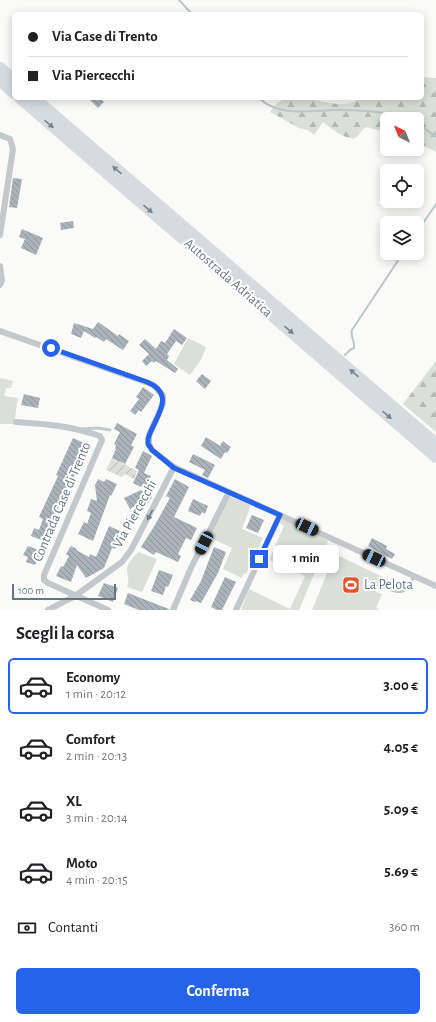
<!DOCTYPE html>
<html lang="it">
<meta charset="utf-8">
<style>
:root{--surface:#fff;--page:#f6f6f6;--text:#202124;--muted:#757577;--line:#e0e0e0;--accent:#2563eb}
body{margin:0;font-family:"Alegreya Sans",sans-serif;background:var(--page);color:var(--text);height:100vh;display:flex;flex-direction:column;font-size:15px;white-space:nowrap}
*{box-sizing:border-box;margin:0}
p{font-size:13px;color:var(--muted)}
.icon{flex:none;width:22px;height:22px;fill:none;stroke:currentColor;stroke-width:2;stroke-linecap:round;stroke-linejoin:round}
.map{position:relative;height:610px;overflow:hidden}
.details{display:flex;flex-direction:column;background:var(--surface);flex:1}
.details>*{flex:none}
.top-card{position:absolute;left:12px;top:12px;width:412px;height:88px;border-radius:6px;box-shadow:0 2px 10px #0003;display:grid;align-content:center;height:88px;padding:0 16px;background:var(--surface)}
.needle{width:26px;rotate:317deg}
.fabs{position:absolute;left:380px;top:112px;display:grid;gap:8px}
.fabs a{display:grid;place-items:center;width:44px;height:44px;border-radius:6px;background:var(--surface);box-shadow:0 2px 10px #0003;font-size:20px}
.scale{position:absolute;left:12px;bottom:10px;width:104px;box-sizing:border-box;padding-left:4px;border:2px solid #657683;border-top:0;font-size:11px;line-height:14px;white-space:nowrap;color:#657683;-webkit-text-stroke:3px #fff;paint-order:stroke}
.end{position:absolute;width:18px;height:18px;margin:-9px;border:5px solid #2563eb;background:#fff;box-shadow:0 0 0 2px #fff}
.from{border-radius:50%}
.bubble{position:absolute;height:28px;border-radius:6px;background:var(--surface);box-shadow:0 2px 10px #0003;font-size:13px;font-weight:600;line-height:28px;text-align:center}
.car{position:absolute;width:12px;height:24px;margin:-12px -6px;border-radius:5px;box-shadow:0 0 3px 1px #0007;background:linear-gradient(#222 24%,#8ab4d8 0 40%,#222 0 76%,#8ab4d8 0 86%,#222 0)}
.top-card b{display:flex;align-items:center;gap:14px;height:38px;font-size:15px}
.top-card b+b{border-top:1px solid var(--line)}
.top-card i{width:10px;height:10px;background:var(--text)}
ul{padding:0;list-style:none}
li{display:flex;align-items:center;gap:12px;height:56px;margin:0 8px 6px;padding:0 8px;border:2px solid transparent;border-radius:6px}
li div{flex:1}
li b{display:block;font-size:15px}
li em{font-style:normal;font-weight:600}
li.on{border-color:var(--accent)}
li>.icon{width:36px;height:36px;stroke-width:1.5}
h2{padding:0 16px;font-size:18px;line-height:48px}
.pay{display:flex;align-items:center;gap:10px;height:44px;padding:0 16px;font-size:15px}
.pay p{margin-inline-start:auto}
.button{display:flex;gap:8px;margin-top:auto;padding:8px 16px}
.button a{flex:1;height:46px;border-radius:6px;background:var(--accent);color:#fff;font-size:16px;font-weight:600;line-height:46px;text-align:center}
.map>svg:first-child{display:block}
.green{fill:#dadfd7}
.forest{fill:url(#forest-firs)}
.garden{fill:url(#garden-furrows)}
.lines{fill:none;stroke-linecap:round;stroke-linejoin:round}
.stream{stroke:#bbc7cb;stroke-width:2}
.building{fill:url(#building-back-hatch)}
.service{stroke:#c3c8cc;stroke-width:3}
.minor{stroke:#c3c8cc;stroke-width:6}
.motorway{stroke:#d6dbdf;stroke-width:12}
.oneway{fill:#768591}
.oneway2{fill:#6a7a87}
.route{stroke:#2563eb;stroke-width:5}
.labels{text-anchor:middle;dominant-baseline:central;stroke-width:4;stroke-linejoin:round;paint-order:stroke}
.street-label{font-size:14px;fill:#657683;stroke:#fff}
.poi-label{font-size:14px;fill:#657683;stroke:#fff;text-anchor:start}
</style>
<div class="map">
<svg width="436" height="610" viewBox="0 0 436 610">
<defs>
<pattern id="forest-firs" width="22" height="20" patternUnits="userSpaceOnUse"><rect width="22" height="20" fill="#dadfd7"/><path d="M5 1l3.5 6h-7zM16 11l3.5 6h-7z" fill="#b4b9b4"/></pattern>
<pattern id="garden-furrows" width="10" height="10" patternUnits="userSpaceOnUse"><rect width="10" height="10" fill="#dadfd7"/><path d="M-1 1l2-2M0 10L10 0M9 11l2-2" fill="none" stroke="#b4b9b4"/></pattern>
<pattern id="building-back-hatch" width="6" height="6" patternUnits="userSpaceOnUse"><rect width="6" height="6" fill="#aab3b9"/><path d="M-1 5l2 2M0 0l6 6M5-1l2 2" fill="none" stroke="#8e969c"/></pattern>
</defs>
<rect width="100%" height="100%" fill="#fafaf8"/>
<g class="green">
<polygon points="188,338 206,347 202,358 190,375 174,364"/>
<polygon points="0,378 13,381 11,388 6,388 4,396 18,398 14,424 0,424"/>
<polygon points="229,496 251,505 242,529 263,538 246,574 244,573 242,578 223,569 232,548 209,537"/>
<polygon points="282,518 328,541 299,610 241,610 249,589 290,609 305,576 269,560 284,526 280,523"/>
<path d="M138,552L157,559L142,592L127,587C130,578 127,577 127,569C127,563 135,556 138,552Z"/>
<polygon points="335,554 383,577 376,592 382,594 376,608 379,610 312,610"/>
</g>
<g class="forest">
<path d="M422,77L436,78V152L417,142V119H387V133L367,127C361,129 360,136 355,138C347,141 329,127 323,122L314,135L308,130L299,128L270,112C272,109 275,105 278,103C297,86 339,116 360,98H422Z"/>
<polygon points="436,361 436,432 403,404"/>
</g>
<polygon class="garden" points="112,458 137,471 134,479 125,474 122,477 106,470"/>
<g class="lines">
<g class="stream">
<polyline points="179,0 192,14"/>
<path d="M259,98C280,118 311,110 338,110C355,110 374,111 390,114C397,115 405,115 411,119"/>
<polyline points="417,123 436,137"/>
<polyline points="417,232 436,204"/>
<path d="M350,350L354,348C355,341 350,336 352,330L403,253"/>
<polyline points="345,355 350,350"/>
</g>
</g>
<g class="building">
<polygon points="88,98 100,98 104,102 98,108"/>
<polygon points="13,178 22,179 17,208 9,207"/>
<polygon points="73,221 74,228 61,230 60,223"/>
<polygon points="22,229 43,238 36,255 21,248 25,239 19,237"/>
<polygon points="98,322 118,336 119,334 129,341 123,350 106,339 104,342 96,337 95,338 84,331 81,338 71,334 74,323 93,329"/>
<polygon points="174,329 187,338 182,345 176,341 167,354 169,356 167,360 178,369 175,373 156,361 154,363 152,361 146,366 142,361 149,354 139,345 145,339 156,349 161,341 165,343"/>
<polygon points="202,374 211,381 205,389 196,381"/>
<polygon points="143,387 154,395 141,412 139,410 135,415 130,411 139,399 136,397"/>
<polygon points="24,394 40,398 38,408 21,405"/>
<polygon points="117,423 137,434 131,445 134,447 125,464 112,458 116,449 115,449 116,445 114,444 120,432 114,429"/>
<polygon points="206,437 220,446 223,441 231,447 227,453 225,452 221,459 201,446"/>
<polygon points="73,438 89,445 59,507 44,541 31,536 34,528 39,530 43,519 39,517 58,476 56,475"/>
<polygon points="143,451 152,456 144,473 151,476 145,489 133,483 139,470 135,468"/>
<polygon points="193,454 215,465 208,478 202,475 205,470 189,462"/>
<polygon points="98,479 104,482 106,479 117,484 111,496 110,495 93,541 78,534 84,522 87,524 91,513 87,511 91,499 97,501 95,485"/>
<polygon points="175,479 189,487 174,517 197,528 191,540 186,538 178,554 181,556 178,562 156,552 154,555 141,547 155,525 170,498 166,496"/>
<polygon points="141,490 152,497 146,506 142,503 141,506 139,504 130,509 124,498"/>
<polygon points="193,499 208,506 205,514 202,512 200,516 188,511"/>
<polygon points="252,515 264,520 258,533 246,528"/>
<polygon points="109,526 120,531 116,538 119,539 115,549 112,548 104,568 86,578 77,565 71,582 56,576 61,566 63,567 69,556 66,554 71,546 77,549 76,550 89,557 90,554 96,557"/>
<polygon points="372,538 387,546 386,549 395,554 392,559 368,546"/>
<polygon points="28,546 41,551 35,565 26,562 28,557 23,555"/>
<polygon points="214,547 226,552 218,573 201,603 196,601 195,602 190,600 201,581"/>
<polygon points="159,570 173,575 168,587 166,586 163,595 151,591"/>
<polygon points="225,577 236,582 222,610 217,610 211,607"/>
<polygon points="104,583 118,588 113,602 98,596"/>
<polygon points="128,593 169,609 169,610 139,610 124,604"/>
</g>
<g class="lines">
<g class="service">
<polyline points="81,429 98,428 110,430"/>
<path d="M381,586C399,593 406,597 414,576"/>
</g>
<g class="minor">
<polyline points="0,135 10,139 13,149 0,235"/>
<polyline points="0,266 2,281 0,285"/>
<polyline points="0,331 154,385 163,396 163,404 149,435 149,444 152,450 174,467 436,586"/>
<path d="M16,422C48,424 70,426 100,436L102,440L44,575V580L48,583L108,610"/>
<polyline points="48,610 75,596 122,562 131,550 174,467"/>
<polyline points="173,610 191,568 229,492"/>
<polyline points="236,610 280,515"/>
</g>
<g class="motorway">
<polyline points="0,68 14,80"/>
<polyline points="0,80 14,93"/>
<polyline points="20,98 436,457"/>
<polyline points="34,98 436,444"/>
</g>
</g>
<defs><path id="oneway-solid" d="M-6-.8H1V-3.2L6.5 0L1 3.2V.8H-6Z"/></defs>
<g class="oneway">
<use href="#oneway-solid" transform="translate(49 124) rotate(41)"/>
<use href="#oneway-solid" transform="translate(117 170) rotate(-139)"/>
<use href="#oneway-solid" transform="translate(148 209) rotate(41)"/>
<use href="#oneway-solid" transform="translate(289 330) rotate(41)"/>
<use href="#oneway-solid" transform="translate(354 373) rotate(-139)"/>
<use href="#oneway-solid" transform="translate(387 415) rotate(41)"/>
</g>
<use class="oneway2" href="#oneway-solid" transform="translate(150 515) rotate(117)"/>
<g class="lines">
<path class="route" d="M51,348L147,382C178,395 154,418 148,439V444L152,450L174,468L280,515L259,559"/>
</g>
<defs>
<symbol id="stadium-square" viewBox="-11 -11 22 22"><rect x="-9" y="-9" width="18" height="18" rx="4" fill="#e4572e" stroke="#fff"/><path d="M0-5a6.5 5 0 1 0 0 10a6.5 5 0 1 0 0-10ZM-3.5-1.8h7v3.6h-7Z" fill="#fff"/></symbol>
</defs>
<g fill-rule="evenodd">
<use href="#stadium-square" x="341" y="575" width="20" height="20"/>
</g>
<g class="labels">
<g class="street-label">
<text transform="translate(228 278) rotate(41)">Autostrada Adriatica</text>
<text transform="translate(62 502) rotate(-67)">Contrada Case di Trento</text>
<text transform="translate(135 514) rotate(-61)">Via Piercecchi</text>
</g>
<g class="poi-label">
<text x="364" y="585">La Pelota</text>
</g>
</g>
</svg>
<div class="fabs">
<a><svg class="needle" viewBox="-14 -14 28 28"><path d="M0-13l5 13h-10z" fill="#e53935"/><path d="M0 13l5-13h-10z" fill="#757577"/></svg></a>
<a><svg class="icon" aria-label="locate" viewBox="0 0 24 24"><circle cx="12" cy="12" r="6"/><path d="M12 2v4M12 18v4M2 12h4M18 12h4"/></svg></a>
<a><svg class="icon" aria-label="layers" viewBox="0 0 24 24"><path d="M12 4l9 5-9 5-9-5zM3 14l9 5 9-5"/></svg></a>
</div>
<div class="scale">100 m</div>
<i class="end from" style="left:51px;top:348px"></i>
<i class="end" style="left:259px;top:559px"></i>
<div class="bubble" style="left:273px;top:545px;width:66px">1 min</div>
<i class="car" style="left:307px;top:527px;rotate:115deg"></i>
<i class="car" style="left:204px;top:543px;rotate:207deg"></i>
<i class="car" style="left:374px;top:558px;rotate:295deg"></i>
<div class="top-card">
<b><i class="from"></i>Via Case di Trento</b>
<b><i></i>Via Piercecchi</b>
</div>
</div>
<section class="details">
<h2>Scegli la corsa</h2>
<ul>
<li class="on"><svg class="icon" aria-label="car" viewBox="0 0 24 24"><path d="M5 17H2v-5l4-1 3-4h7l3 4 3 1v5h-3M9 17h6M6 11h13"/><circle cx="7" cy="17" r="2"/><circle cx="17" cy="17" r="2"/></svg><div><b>Economy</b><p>1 min · 20:12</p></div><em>3.00 €</em></li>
<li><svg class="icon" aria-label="car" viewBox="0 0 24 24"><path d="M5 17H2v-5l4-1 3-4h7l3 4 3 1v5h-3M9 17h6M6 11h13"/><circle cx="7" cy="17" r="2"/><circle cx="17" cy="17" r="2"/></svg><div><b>Comfort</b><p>2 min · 20:13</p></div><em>4.05 €</em></li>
<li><svg class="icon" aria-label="car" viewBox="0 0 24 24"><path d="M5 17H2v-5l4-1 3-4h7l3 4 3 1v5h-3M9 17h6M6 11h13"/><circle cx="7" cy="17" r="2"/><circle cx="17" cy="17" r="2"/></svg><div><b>XL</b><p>3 min · 20:14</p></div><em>5.09 €</em></li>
<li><svg class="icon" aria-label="car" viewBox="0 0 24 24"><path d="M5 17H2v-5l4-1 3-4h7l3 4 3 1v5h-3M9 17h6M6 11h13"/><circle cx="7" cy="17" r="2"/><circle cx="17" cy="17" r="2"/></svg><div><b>Moto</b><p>4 min · 20:15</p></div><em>5.69 €</em></li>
</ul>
<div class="pay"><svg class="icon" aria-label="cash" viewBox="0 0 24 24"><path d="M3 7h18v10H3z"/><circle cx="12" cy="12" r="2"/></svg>Contanti<p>360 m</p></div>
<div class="button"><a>Conferma</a></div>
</section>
